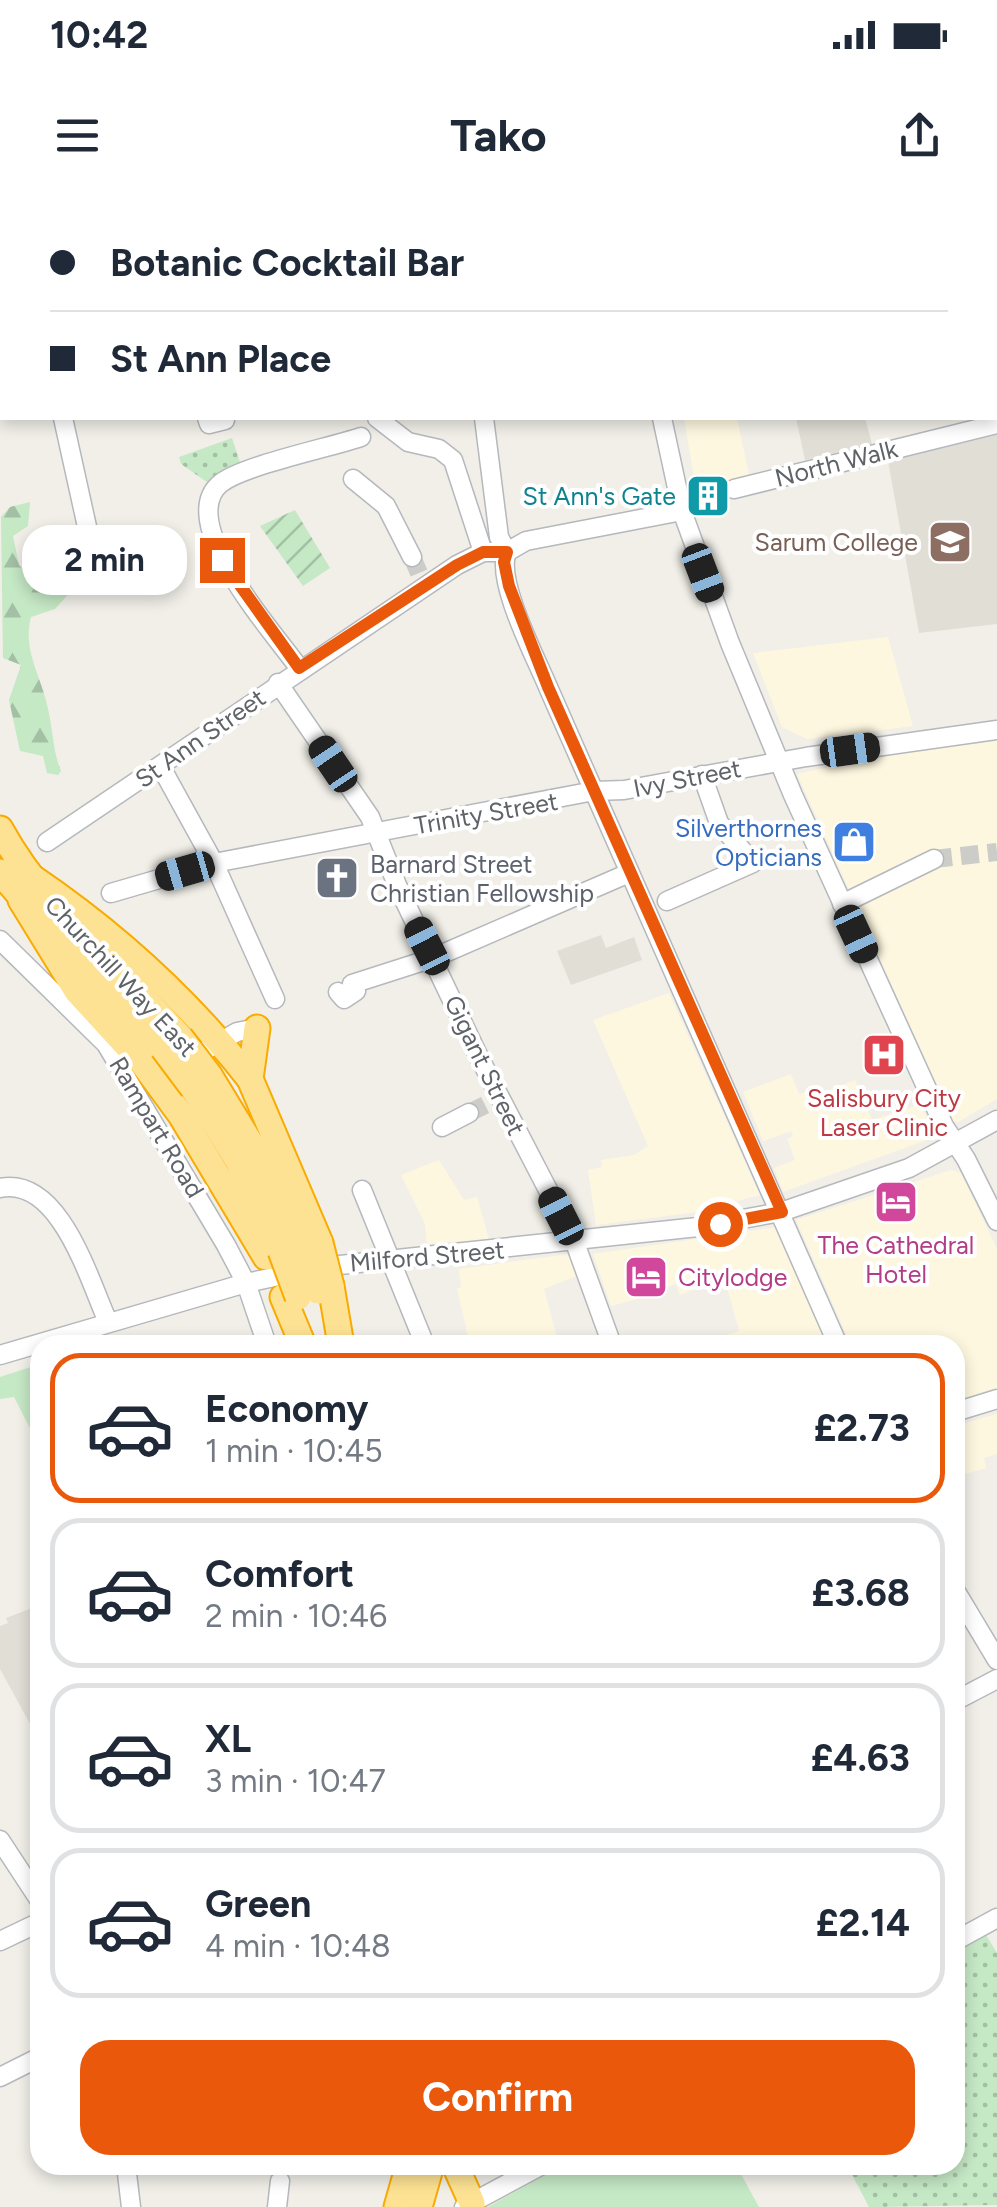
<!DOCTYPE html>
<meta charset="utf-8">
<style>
:root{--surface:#fff;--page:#f6f6f7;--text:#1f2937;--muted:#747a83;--line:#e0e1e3;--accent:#ea580c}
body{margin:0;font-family:Figtree,sans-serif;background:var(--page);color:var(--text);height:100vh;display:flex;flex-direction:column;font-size:38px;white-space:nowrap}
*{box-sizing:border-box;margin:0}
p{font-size:32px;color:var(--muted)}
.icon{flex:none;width:55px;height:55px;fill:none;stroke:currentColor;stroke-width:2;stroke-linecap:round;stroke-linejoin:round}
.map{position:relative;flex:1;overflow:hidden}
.side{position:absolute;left:30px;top:1135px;width:935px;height:840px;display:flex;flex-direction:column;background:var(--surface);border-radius:30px;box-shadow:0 5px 15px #0003}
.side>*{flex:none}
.hud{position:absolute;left:0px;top:0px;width:998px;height:220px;box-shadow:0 5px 15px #0003;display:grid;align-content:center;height:220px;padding:0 50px;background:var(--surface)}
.end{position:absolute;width:45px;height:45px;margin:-22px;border:12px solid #ea580c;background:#fff;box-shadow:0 0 0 5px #fff}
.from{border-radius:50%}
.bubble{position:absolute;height:70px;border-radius:30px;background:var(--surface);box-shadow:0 5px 15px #0003;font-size:32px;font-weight:700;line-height:70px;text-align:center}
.car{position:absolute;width:30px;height:60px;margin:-30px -15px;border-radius:12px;box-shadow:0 0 8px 2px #0007;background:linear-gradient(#222 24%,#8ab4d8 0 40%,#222 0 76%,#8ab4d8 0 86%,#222 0)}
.hud b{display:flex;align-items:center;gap:35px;height:95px;font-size:38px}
.hud b+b{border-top:2px solid var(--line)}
.hud i{width:25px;height:25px;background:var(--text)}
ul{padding:18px 0 0;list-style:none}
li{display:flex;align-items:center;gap:30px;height:150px;margin:0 20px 15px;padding:0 30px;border:5px solid var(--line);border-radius:30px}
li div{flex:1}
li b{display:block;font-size:38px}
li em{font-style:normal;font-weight:700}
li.active{border-color:var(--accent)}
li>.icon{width:90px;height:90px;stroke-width:1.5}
.primary-button{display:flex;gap:20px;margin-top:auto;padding:20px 50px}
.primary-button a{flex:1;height:115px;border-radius:30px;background:var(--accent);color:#fff;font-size:40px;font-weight:700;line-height:115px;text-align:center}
.status{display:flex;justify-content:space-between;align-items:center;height:70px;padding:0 50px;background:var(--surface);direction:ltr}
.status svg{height:28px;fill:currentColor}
header{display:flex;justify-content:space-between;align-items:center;height:130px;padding:0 50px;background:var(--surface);font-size:45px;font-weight:700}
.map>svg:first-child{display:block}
.commercial{fill:#fef7e0}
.education{fill:#e1ded6}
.grass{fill:url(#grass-dots)}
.forest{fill:url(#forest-firs)}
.park{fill:#c5e8c5}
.garden{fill:url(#garden-furrows)}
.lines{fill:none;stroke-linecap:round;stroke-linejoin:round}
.minor-tunnel{stroke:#ccccc8;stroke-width:18;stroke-dasharray:18 9;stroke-linecap:butt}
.minor-casing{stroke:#b5b8bc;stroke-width:21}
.highway-casing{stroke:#f9ab00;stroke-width:29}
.minor{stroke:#fff;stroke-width:18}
.highway{stroke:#fde293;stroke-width:25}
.highway-bridge-casing{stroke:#f9ab00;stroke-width:29;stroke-linecap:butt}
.highway-bridge{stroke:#fde293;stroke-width:25}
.route{stroke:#ea580c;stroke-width:12}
.labels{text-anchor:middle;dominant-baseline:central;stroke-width:8;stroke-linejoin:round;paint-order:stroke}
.street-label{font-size:25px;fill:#5f6368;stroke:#fff}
.culture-label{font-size:25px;fill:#0d838f;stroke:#fff;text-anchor:end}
.education-label{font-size:25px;fill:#785e54;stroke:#fff;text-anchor:end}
.shop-label{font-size:25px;fill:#366cbe;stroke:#fff;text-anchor:end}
.worship-label{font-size:25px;fill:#5b616d;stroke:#fff;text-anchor:start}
.health-label{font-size:25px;fill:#be3a42;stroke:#fff}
.hotel-label{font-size:25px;fill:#b23c85;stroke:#fff}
</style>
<div class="status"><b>10:42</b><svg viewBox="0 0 49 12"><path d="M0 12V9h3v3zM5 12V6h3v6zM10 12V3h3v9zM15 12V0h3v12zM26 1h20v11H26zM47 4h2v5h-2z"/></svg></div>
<header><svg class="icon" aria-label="menu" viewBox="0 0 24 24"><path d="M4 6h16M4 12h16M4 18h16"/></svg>Tako<svg class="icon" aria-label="share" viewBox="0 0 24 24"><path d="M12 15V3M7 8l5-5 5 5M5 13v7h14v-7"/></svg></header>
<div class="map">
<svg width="997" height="2007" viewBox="0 0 997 2007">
<defs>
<pattern id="grass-dots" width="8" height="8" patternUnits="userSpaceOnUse" patternTransform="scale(2.5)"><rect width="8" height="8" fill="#c5e8c5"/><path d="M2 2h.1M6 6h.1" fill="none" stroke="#a3c0a4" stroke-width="1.8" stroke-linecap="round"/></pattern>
<pattern id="forest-firs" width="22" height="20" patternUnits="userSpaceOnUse" patternTransform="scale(2.5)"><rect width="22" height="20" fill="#c5e8c5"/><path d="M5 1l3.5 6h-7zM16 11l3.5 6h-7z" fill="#a3c0a4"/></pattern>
<pattern id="garden-furrows" width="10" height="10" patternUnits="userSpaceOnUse" patternTransform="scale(2.5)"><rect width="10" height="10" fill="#c5e8c5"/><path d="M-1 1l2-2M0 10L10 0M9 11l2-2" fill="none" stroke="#a3c0a4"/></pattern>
</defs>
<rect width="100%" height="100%" fill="#f1efe8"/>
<g class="commercial">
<polygon points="684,218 737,218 749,275 696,290"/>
<polygon points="888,437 913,526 807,539 782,527 753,453"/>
<polygon points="997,541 997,899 958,922 953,921 797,574 887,554"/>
<polygon points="669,793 760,995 697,1012 596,1025 588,970 602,967 601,960 634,955 648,946 593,820"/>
<polygon points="791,874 799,894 819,888 822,893 855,880 872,920 921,904 935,937 783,992 774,968 795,960 787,939 793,936 791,931 763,941 743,892"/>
<polygon points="439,960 464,1000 477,997 489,1039 427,1044 425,1024 401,975"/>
<polygon points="951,970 961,973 997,1049 997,1190 955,1202 955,1145 851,1145 796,1020"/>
<polygon points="778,1027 829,1145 698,1145 739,1131 725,1080 680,1095 676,1084 667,1087 667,1091 611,1106 593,1054"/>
<polygon points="569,1054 576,1076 544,1089 559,1145 470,1145 457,1089 461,1087 459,1069"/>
<polygon points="997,1214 997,1254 984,1258 986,1268 955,1277 955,1226"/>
</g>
<g class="education">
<polygon points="796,218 865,218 872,244 805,260"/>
<polygon points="997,235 997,424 919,433 888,261"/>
<polygon points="601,735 606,748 634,737 642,760 571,785 557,751"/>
<polygon points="40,1405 40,1542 0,1469 0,1426 8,1423 6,1418"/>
</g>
<g class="grass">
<polygon points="232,238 242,268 211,285 181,264 179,257"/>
<polygon points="986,1735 997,1753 997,2005 869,2007 847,1965 955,1965 955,1752"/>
</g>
<g class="forest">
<path d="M30,302L28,326L13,336L19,365L29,374L42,370L64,375L67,361L79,350L85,376L55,409L31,417C22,451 42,477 48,509C53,530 53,552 61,571L58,575L47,573L43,556L20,551L9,500L21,465L3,458L1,317L10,307Z"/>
<polygon points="40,1164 40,1248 14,1197 0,1199 0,1177"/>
</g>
<polygon class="park" points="562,1965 736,1965 759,2007 488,2007"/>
<polygon class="garden" points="295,310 330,368 303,386 260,326"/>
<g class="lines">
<g class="minor-tunnel">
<polyline points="412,357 419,373"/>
<polyline points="934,659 997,652"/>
<polyline points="469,913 491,902"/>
</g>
<defs>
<g id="minor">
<polyline points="270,0 271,2"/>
<polyline points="456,0 456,2"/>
<polyline points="636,0 636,2"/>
<polyline points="950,0 950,2"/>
<polyline points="995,200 997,209"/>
<polyline points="63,218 97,372"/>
<polyline points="207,218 209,224 225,220"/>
<polyline points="377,218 408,242 439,249 453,260 483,352"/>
<polyline points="484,218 499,337 507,352"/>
<polyline points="662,218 682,311 730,443 793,595 944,926 966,959 997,1021"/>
<polyline points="353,279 386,306 412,357"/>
<polyline points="734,289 997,224"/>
<path d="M507,352C495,380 536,458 548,487L838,1145"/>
<path d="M299,468C275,434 173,321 221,283C245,265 328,248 361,237"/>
<polyline points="278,483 370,617 397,685 479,857 574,1040 612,1145"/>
<polyline points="161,567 214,663 275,799"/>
<polyline points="47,642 457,365 483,352 507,352 526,341 682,311"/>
<polyline points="111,693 214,663 594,591 624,590 806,557 997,530"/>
<polyline points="667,701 753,663 719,623 702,575"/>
<polyline points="842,704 934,659"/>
<polyline points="0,740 106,844 226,1045 246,1083 267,1145"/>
<polyline points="338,792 344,799 356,791 352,784 433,758 629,673"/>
<polyline points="187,861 237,832 257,828"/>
<polyline points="442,927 469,913"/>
<path d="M0,988C60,976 89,1080 108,1122"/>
<polyline points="362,990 425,1145"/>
<polyline points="0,1155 246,1083 321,1067 698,1027 781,1012 909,968 997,920"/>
<polyline points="955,1212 997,1199"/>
<polyline points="955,1390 997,1460"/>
<polyline points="955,1501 997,1479"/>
<polyline points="0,1640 40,1701"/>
<polyline points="0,1741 40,1722"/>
<polyline points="955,1741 997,1718"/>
<polyline points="0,1877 40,1857"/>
<polyline points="126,1965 131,2007"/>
<polyline points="277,2007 280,1981"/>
<polyline points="464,2007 542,1965"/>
</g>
<g id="highway">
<path d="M0,629C44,710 120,769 180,837"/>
<polyline points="0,672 65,748 163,848"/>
<path d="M30,676C113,732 188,800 250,879"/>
<polyline points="21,700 77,791 142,862 181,915 266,1057"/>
<polyline points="257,828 250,879 320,1043"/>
<polyline points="209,875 265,967 300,1044"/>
<polyline points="193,888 238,961 281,1051"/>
<polyline points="331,1086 341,1145"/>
<polyline points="283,1097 303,1145"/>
<polyline points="455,1965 472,2003"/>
<polyline points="397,2007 409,1965"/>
<polyline points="419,2007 431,1965"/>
</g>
</defs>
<use href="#minor" class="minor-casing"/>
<use href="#highway" class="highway-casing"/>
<use href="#minor" class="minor"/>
<use href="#highway" class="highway"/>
<defs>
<g id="highway-bridge">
<polyline points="180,837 209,875"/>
<polyline points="163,848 193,888"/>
<polyline points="320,1043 331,1086"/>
<polyline points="300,1044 318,1091"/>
<polyline points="281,1051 298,1097"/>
</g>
</defs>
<use href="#highway-bridge" class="highway-bridge-casing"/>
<use href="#highway-bridge" class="highway-bridge"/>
</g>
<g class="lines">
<polyline class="route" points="222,360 299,468 457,365 483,352 507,352 504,362 509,386 548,487 782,1012 720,1024"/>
</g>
<defs>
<symbol id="building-square" viewBox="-11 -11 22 22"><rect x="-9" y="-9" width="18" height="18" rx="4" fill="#0f9aa8" stroke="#fff"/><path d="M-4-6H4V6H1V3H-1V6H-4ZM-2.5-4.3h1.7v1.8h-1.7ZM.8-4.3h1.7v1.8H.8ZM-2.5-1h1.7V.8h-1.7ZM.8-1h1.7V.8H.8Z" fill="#fff"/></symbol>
<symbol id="university-square" viewBox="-11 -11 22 22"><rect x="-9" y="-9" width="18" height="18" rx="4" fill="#8d6e63" stroke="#fff"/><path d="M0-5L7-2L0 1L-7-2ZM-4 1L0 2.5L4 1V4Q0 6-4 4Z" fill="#fff"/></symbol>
<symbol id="shop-square" viewBox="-11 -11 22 22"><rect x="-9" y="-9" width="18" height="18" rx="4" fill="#3f7fe0" stroke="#fff"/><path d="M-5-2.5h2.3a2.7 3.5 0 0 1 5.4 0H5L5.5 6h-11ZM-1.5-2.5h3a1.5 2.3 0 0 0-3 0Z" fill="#fff"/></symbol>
<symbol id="church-square" viewBox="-11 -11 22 22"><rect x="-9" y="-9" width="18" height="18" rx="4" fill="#6b7280" stroke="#fff"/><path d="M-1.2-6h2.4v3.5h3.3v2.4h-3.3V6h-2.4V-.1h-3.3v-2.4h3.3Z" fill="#fff"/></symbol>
<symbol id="hospital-square" viewBox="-11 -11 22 22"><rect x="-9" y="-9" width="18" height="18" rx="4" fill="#e0444e" stroke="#fff"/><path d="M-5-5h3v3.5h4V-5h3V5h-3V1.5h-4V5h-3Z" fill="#fff"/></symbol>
<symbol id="hotel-square" viewBox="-11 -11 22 22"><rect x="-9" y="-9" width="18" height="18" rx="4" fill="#d1479c" stroke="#fff"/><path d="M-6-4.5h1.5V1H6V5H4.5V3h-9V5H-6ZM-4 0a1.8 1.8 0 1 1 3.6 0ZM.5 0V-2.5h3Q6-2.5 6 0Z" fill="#fff"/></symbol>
</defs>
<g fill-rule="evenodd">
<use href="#building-square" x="683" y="271" width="50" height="50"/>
<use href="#university-square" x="925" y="317" width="50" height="50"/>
<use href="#shop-square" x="829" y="617" width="50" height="50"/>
<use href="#church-square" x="312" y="653" width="50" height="50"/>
<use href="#hospital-square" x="859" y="830" width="50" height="50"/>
<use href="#hotel-square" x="871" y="977" width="50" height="50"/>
<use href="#hotel-square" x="621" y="1052" width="50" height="50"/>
</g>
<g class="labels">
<g class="street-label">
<text transform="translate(836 263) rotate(-14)">North Walk</text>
<text transform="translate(200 538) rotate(-35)">St Ann Street</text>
<text transform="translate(687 578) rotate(-11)">Ivy Street</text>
<text transform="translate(486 613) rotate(-10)">Trinity Street</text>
<text transform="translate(121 776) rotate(47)">Churchill Way East</text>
<text transform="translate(485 865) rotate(64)">Gigant Street</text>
<text transform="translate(157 927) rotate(59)">Rampart Road</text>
<text transform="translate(427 1056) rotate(-5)">Milford Street</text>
</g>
<g class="culture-label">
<text x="676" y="296">St Ann's Gate</text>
</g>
<g class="education-label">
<text x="918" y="342">Sarum College</text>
</g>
<g class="shop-label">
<text x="822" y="628">Silverthornes<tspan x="822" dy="29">Opticians</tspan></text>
</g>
<g class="worship-label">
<text x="370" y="664">Barnard Street<tspan x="370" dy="29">Christian Fellowship</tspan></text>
</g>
<g class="health-label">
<text x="884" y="898">Salisbury City<tspan x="884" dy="29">Laser Clinic</tspan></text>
</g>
<g class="hotel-label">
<text x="896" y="1045">The Cathedral<tspan x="896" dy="29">Hotel</tspan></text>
<text x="678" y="1077" text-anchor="start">Citylodge</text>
</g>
</g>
</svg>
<i class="end from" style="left:720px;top:1024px"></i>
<i class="end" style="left:222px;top:360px"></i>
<div class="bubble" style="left:22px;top:325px;width:165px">2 min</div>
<i class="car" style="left:703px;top:373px;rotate:159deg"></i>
<i class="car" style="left:850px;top:550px;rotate:82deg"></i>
<i class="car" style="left:333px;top:564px;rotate:326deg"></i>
<i class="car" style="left:185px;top:671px;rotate:254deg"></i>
<i class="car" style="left:856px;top:734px;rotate:155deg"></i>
<i class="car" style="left:427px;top:746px;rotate:333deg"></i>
<i class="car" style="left:561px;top:1016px;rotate:333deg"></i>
<div class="hud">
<b><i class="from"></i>Botanic Cocktail Bar</b>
<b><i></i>St Ann Place</b>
</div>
<section class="side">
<ul>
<li class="active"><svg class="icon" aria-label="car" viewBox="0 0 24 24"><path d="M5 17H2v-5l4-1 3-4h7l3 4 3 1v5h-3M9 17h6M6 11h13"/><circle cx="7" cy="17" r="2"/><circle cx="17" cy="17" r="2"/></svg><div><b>Economy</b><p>1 min · 10:45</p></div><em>£2.73</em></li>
<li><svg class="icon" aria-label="car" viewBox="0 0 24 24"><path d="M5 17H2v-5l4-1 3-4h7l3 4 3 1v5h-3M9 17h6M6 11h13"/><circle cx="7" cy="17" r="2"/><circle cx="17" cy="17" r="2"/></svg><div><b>Comfort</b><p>2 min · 10:46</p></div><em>£3.68</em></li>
<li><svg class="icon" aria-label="car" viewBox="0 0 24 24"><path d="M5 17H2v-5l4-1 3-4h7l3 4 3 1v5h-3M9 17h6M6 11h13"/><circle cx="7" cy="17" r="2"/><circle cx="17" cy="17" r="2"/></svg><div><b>XL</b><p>3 min · 10:47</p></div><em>£4.63</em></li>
<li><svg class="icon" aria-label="car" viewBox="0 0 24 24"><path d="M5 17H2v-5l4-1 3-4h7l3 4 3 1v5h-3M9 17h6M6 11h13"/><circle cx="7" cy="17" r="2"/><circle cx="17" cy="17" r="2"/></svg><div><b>Green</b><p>4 min · 10:48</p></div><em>£2.14</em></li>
</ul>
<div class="primary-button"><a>Confirm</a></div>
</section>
</div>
